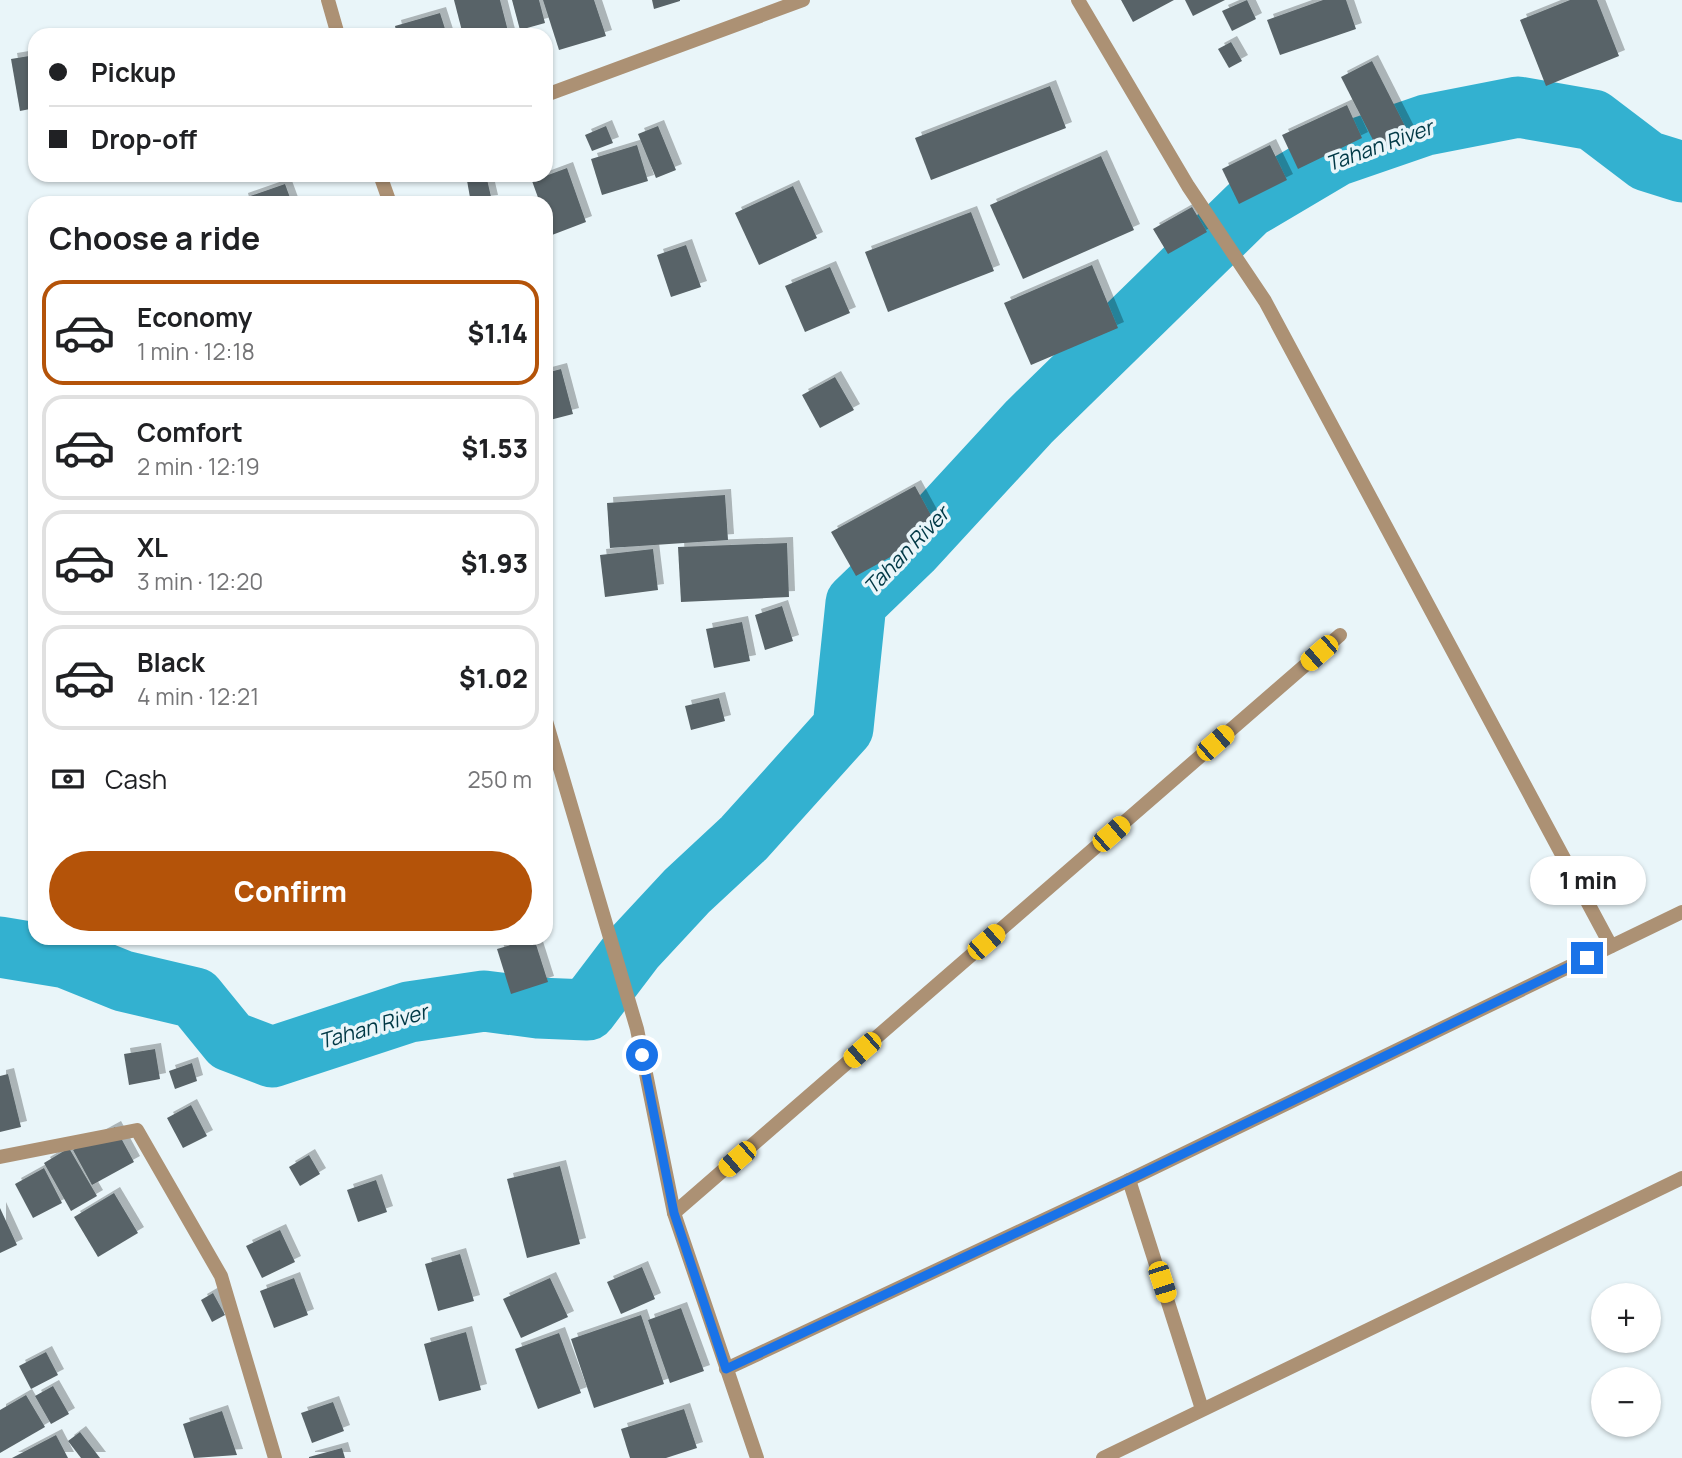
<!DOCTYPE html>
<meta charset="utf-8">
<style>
:root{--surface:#fff;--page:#f2f2f2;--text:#202124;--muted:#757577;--line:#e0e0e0;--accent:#b45309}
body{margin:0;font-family:Manrope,sans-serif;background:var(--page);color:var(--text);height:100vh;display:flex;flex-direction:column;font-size:26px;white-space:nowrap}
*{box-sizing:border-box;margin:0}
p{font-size:23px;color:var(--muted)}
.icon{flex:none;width:38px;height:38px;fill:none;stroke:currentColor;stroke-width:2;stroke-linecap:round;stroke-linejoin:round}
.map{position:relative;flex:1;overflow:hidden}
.details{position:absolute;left:28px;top:196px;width:525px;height:749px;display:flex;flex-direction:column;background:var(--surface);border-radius:21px;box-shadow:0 2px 5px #0004}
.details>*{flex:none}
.banner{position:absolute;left:28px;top:28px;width:525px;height:154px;border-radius:21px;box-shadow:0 2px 5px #0004;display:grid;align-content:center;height:154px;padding:0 21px;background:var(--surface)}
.controls{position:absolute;left:1591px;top:1283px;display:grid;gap:14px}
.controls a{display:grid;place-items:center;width:70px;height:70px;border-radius:50%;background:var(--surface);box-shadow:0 2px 5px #0004;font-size:35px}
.end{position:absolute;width:32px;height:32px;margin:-16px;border:9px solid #1a73e8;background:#fff;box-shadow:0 0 0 4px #fff}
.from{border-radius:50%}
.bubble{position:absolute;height:49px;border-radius:24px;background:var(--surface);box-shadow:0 2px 5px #0004;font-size:23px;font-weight:800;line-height:49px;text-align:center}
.car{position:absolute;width:21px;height:42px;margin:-21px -10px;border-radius:9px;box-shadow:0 0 5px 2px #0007;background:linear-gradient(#f5c518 24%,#345 0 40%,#f5c518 0 76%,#345 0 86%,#f5c518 0)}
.banner b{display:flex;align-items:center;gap:24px;height:66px;font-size:26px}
.banner b+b{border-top:2px solid var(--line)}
.banner i{width:18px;height:18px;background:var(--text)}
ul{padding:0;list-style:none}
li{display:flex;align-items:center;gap:21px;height:105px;margin:0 14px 10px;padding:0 7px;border:4px solid var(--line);border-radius:21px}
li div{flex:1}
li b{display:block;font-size:26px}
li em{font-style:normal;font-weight:800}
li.active{border-color:var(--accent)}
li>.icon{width:63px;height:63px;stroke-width:1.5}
h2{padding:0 21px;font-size:32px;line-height:84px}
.pay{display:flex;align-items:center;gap:18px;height:77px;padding:0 21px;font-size:26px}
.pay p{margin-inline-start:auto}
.cta{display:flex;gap:14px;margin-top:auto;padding:14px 21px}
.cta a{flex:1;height:80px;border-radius:42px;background:var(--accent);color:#fff;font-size:28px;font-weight:800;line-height:80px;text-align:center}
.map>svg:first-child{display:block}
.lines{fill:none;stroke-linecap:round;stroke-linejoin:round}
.river{stroke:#33b1d0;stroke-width:61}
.building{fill:#596367;filter:url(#shadow)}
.street{stroke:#ac9174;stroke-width:14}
.route{stroke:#1a73e8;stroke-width:9}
.labels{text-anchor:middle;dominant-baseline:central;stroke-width:7;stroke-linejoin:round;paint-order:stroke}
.water-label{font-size:21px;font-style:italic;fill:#003845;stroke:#e9f5f9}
</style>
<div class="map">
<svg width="1682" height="1458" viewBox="0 0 1682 1458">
<defs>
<filter id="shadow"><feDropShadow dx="6" dy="-6" stdDeviation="0" flood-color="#0004"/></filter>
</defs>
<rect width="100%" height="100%" fill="#e9f5f9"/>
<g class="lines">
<polyline class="river" points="0,947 66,958 123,981 195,998 230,1041 272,1057 409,1012 484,1001 538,1008 587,1010 634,948 687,891 744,838 843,728 856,603 912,549 1029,422 1248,208 1336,156 1426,125 1518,107 1593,120 1647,161 1682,172"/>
</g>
<g class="building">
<polygon points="454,0 500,0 509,35 463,35"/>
<polygon points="512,0 539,0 545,23 520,30"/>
<polygon points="543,0 594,0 606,36 559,50"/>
<polygon points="652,0 680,0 680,1 654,9"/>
<polygon points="1121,0 1174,0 1133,22"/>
<polygon points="1185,0 1225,0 1193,16"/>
<polygon points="1247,0 1256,19 1232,31 1222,11"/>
<polygon points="1323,0 1346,0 1356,29 1280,55 1267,20"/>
<polygon points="1570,0 1597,0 1619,56 1546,86 1520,20"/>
<polygon points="440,13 447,35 397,35 395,26"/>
<polygon points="1231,42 1242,61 1229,68 1218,49"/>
<polygon points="35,55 35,108 20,111 11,59"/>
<polygon points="1372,61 1409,134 1378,150 1341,77"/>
<polygon points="1050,86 1066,128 931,180 915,138"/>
<polygon points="1347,105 1362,138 1298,169 1282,135"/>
<polygon points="606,126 613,143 592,151 585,135"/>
<polygon points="658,126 676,170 656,178 638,134"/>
<polygon points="637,145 648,181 602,195 591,159"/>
<polygon points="1270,145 1287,180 1239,204 1222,169"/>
<polygon points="1101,156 1134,230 1023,279 990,205"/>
<polygon points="567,168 586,222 552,235 546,219 546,203 540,203 532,181"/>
<polygon points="466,175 486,175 492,201 471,203"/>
<polygon points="285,184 292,203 243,203 242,199"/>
<polygon points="793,186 817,238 759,265 735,213"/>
<polygon points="1192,207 1207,232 1168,254 1153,229"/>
<polygon points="971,212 994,271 888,312 865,252"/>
<polygon points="686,245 701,287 671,297 657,255"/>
<polygon points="1092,265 1118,328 1031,365 1004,303"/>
<polygon points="830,267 850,313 805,332 785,286"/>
<polygon points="561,369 573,414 546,421 546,373"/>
<polygon points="835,377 854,410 820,428 802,395"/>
<polygon points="915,486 939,530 856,576 831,532"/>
<polygon points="725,495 728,540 610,548 607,503"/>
<polygon points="787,543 789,597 681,602 678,547"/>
<polygon points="653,549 658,590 605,597 600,555"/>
<polygon points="782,606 793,641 765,650 755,615"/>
<polygon points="742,622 750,661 714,668 706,629"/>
<polygon points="719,698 725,721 691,730 685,706"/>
<polygon points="534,938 548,982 511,994 497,949"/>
<polygon points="155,1049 160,1079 129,1085 124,1054"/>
<polygon points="192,1063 197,1081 175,1089 169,1071"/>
<polygon points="8,1074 21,1127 0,1132 0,1076"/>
<polygon points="191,1105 207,1136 183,1148 167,1118"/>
<polygon points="115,1127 134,1162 92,1185 73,1150"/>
<polygon points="69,1148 97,1196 71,1211 44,1163"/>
<polygon points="309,1155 320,1174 300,1186 289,1167"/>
<polygon points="560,1166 580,1244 527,1258 507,1179"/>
<polygon points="44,1168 62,1203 33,1218 15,1184"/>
<polygon points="376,1180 387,1212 358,1222 347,1190"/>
<polygon points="114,1193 138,1233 98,1257 74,1217"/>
<polygon points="0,1208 17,1245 0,1253"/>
<polygon points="280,1230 295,1262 262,1278 246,1246"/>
<polygon points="460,1254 474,1301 438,1311 425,1264"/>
<polygon points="642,1267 655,1299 621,1314 607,1282"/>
<polygon points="294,1278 308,1315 274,1328 260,1291"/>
<polygon points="550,1278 568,1317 521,1338 503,1299"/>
<polygon points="213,1293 225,1315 212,1322 201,1300"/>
<polygon points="681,1308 704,1371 670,1383 648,1320"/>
<polygon points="641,1315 664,1384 594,1408 571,1339"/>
<polygon points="466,1332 481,1390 439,1401 424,1344"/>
<polygon points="559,1333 581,1393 538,1409 515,1349"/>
<polygon points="46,1352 58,1375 31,1389 19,1366"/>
<polygon points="53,1386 69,1414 51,1424 35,1396"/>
<polygon points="26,1395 45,1427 0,1453 0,1410"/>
<polygon points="333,1402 344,1431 312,1443 301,1413"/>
<polygon points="684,1409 697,1448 666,1458 630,1458 621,1429"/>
<polygon points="222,1411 237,1455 194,1458 183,1424"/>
<polygon points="80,1432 100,1458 81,1458 68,1441"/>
<polygon points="56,1435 68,1458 12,1458"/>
<polygon points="342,1448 345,1458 309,1458 309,1457"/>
</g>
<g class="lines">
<g class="street">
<polyline points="328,0 338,35"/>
<polyline points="1078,0 1188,186 1265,301 1611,946"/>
<polyline points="546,95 803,0"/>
<polyline points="380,175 390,203"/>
<polyline points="546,721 637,1029 674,1213 757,1458"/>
<polyline points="0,1157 137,1130 221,1276 275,1458"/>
<polyline points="1129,1180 1202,1409"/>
<polyline points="674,1213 1340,635"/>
<polyline points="726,1369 1129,1180 1682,912"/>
<polyline points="1103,1458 1682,1178"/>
</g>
</g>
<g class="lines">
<polyline class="route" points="642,1055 674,1213 726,1369 1129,1180 1587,958"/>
</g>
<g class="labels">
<g class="water-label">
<text transform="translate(1379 145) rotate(-20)">Tahan River</text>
<text transform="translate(906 550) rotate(-46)">Tahan River</text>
<text transform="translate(373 1026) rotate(-16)">Tahan River</text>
</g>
</g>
</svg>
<div class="controls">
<a>+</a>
<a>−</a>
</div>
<i class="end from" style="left:642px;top:1055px"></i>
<i class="end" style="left:1587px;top:958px"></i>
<div class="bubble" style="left:1530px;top:856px;width:116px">1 min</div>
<i class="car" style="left:1319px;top:653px;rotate:229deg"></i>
<i class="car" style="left:1215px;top:743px;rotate:49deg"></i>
<i class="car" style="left:1111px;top:834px;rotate:49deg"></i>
<i class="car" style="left:986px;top:942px;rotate:49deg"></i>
<i class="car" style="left:862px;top:1050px;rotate:229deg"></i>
<i class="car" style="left:737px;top:1159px;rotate:229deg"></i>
<i class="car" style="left:1162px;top:1282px;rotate:162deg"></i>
<div class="banner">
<b><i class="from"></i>Pickup</b>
<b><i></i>Drop-off</b>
</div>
<section class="details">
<h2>Choose a ride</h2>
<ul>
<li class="active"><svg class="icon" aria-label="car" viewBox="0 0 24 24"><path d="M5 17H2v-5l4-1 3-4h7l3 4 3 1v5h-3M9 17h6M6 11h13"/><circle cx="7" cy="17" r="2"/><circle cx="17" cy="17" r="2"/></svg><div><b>Economy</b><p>1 min · 12:18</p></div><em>$1.14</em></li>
<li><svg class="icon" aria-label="car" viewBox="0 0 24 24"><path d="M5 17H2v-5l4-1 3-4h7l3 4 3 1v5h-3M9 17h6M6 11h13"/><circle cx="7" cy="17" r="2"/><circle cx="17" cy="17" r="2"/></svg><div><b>Comfort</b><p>2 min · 12:19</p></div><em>$1.53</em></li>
<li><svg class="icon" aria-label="car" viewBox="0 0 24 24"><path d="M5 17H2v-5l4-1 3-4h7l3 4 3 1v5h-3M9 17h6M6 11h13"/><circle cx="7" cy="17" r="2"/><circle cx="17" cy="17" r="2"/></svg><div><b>XL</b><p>3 min · 12:20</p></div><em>$1.93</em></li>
<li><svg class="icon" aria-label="car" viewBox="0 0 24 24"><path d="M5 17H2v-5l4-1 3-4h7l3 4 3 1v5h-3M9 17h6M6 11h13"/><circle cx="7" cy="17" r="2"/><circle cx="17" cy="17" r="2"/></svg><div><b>Black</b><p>4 min · 12:21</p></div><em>$1.02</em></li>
</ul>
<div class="pay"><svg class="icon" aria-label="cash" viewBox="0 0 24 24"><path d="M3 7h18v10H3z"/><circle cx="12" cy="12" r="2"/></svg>Cash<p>250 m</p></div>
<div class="cta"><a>Confirm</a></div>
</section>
</div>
